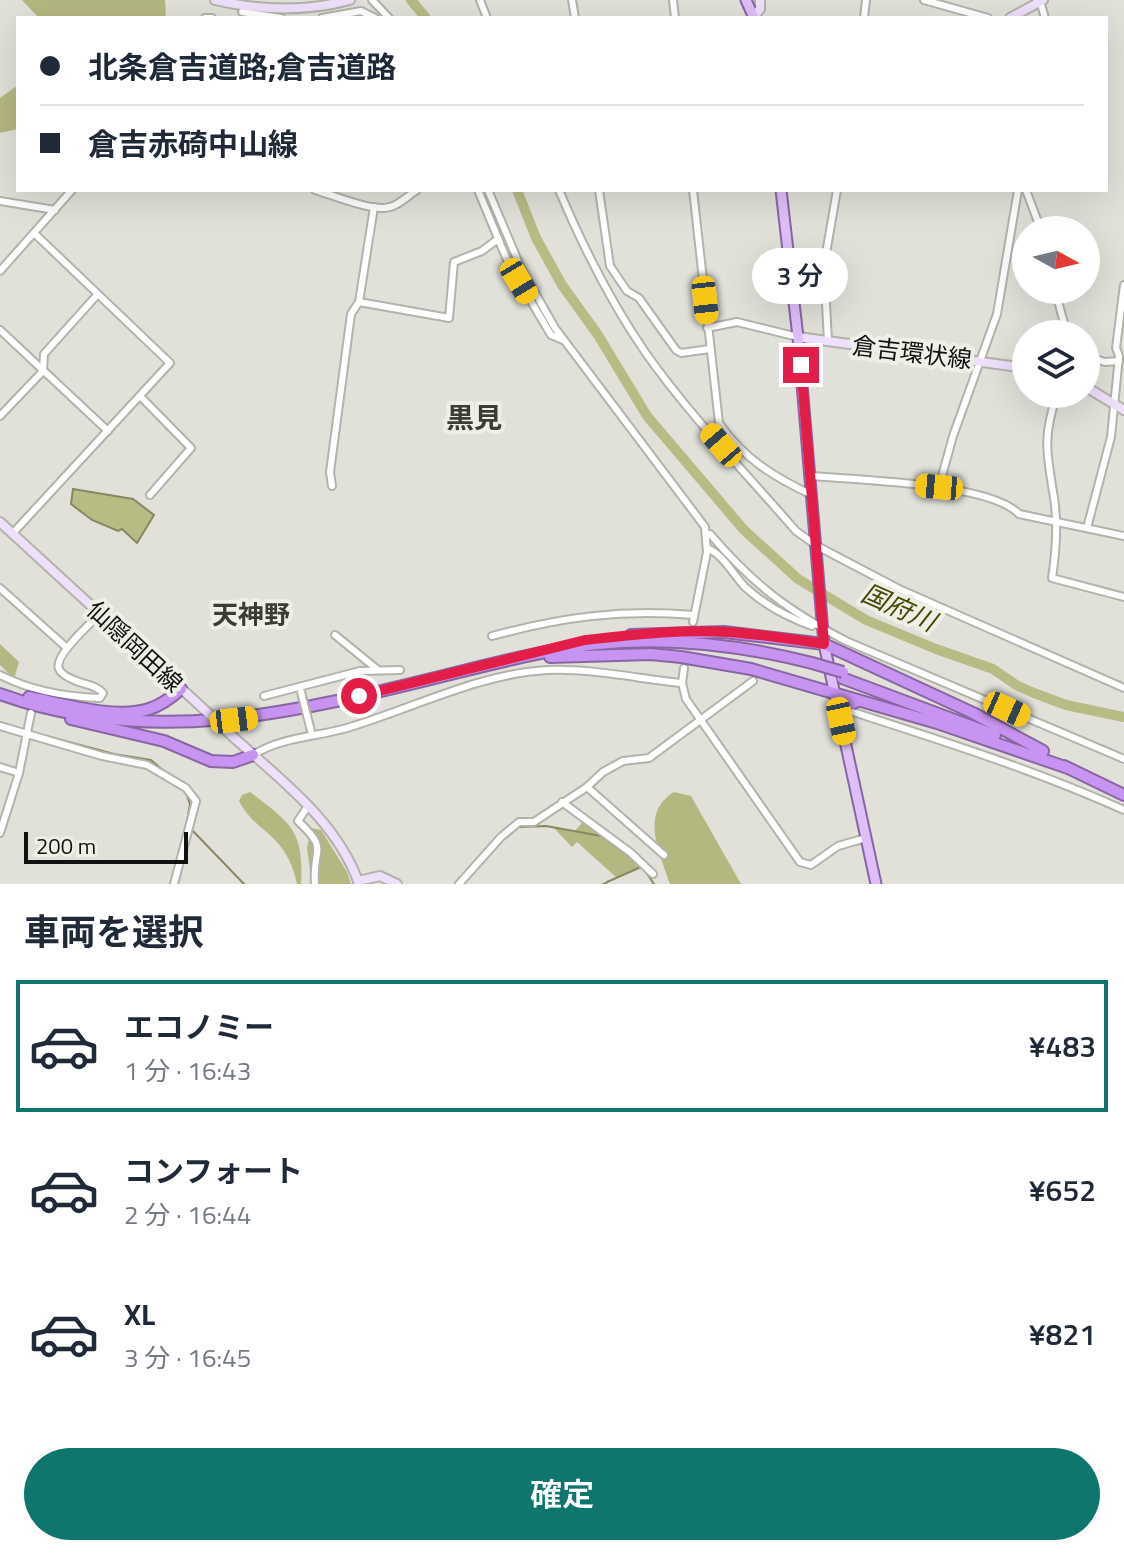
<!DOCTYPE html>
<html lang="ja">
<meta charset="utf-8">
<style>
:root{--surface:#fff;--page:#f2f2f3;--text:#1f2937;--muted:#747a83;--line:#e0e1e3;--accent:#0f766e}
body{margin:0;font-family:"Titillium Web","Noto Sans JP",sans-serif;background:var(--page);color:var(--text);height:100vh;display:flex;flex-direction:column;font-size:30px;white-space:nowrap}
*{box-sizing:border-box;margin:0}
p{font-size:26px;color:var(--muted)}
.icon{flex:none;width:44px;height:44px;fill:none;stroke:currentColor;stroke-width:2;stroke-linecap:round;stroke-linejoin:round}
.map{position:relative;height:884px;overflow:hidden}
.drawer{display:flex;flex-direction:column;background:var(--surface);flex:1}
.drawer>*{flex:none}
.banner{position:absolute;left:16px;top:16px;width:1092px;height:176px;border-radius:0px;box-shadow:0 8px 32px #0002;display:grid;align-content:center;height:176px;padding:0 24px;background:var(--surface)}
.needle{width:52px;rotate:98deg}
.controls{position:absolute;left:1012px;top:216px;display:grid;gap:16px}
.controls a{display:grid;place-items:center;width:88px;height:88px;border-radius:50%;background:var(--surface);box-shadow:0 8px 32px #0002;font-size:40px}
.scale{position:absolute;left:24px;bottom:20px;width:164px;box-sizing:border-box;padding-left:8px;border:4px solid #11110f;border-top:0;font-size:22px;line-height:28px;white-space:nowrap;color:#11110f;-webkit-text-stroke:6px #eeefe7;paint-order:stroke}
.end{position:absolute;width:36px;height:36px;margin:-18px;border:10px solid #e11d48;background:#fff;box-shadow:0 0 0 4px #fff}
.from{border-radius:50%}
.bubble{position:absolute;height:56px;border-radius:28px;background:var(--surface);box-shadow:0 8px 32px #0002;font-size:26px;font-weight:600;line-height:56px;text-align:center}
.car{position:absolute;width:24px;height:48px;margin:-24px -12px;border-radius:10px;box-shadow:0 0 6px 2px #0007;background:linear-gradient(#f5c518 24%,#345 0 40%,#f5c518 0 76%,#345 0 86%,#f5c518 0)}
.banner b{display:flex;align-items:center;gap:28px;height:76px;font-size:30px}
.banner b+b{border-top:2px solid var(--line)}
.banner i{width:20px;height:20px;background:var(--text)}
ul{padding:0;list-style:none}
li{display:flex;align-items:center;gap:24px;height:132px;margin:0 16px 12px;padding:0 8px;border:4px solid transparent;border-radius:0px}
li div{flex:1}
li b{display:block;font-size:30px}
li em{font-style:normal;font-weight:600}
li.selected{border-color:var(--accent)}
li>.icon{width:72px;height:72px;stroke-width:1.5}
h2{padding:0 24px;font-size:36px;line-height:96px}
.cta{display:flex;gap:16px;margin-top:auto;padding:16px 24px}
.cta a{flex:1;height:92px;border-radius:48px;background:var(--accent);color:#fff;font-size:32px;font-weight:600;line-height:92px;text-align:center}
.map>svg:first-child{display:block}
.forest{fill:#b5b781}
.water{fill:#b9bb85;stroke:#878862;stroke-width:2}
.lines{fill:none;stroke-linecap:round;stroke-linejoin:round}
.stream{stroke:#878862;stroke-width:2}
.river{stroke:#b9bb85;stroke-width:10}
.street-tunnel{stroke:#c2c2bc;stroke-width:6;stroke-dasharray:6 3;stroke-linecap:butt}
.street-casing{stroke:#b3b3ac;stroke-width:10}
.secondary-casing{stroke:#b3b3ac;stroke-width:12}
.primary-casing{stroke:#8866a2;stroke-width:13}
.highway-casing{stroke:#8866a2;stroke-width:14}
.street{stroke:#fff;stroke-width:6}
.secondary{stroke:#eedffb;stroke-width:8}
.primary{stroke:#debff7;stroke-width:9}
.highway{stroke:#c894f1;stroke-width:10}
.street-bridge-casing{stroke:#b3b3ac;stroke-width:10;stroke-linecap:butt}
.secondary-bridge-casing{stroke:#b3b3ac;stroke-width:12;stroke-linecap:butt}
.highway-bridge-casing{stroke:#8866a2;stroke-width:14;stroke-linecap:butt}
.street-bridge{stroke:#fff;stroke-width:6}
.secondary-bridge{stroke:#eedffb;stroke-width:8}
.highway-bridge{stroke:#c894f1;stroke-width:10}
.route{stroke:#e11d48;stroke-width:10}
.labels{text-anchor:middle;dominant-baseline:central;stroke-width:8;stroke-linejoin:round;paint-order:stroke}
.street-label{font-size:24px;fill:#11110f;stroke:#eeefe7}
.water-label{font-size:26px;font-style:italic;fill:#484804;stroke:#eeefe7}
.neighbourhood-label{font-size:26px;font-weight:bold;fill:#3c3c36;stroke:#eeefe7}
.quarter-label{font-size:28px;font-weight:bold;fill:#3c3c36;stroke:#eeefe7}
</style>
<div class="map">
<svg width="1124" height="884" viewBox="0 0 1124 884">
<rect width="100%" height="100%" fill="#e1e1da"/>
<g class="forest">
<polygon points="22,0 165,0 166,15 161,18 39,18"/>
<polygon points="18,85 18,129 0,133 0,98"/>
<polygon points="0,644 19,662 14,679 0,665"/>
<path d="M250,792C290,823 304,829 301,884H297C293,866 287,852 274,839C261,826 248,819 239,801L242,795Z"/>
<path d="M674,792L691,796L741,884H670C660,853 639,813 674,792Z"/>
<polygon points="584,821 644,866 617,878 577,842 572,847 554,828 574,832"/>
<polygon points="311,828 321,830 347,872 351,884 312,884 307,848"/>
</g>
<polygon class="water" points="73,489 133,499 154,515 137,543 122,529 118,531 92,520 71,504"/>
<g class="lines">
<g class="stream">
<polyline points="0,722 14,727"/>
<polyline points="20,729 114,754 151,760 165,772"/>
<polyline points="186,793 190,804 187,822 189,825"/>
<polyline points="192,830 244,884"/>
<polyline points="507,837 519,827 546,826 601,836 634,860"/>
<polyline points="644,869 654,884"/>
<polyline points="607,882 641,867"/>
<polyline points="603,884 606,883"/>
</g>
<g class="river">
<polyline points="411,0 426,18"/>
<polyline points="517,190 536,238 562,285 598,335 647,416 744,530 798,579 866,620 936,649 993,669 1016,685 1034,693 1066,705 1124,717"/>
</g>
<polyline class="street-tunnel" points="684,668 693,622"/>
<defs>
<g id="street">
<polyline points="372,0 389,18"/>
<polyline points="480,0 487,18"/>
<polyline points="572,0 575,18"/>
<polyline points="673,0 675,18"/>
<polyline points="924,0 988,18"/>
<polyline points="1040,1 1045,18"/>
<polyline points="242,12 281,18"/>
<polyline points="205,18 212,18"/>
<polyline points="322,18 361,11 375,18"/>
<polyline points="864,18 866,0"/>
<path d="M315,190C333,195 372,212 390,207C399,205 409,195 417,190"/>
<polyline points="478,190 500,243"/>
<polyline points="488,190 521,268 555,328 705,527 707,552 693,622"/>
<path d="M559,190C583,247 610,301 645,352C690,416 745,472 796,531L817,546L899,589L1124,688"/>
<polyline points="599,190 610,266 627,291 639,298 676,350 681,353 710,349"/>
<path d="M693,190L719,423C744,459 774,477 812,495"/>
<polyline points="1026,190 1041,230"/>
<polyline points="0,201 55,210"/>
<polyline points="0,271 72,190"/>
<polyline points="1055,290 1067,334"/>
<polyline points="359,302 449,318 454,262 482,251 498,239 509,264 551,335 563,340"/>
<polyline points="707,328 737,322 798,337"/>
<polyline points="0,330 108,431"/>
<polyline points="828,341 824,265 837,190"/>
<polyline points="1086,356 1105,362 1119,361"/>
<path d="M1057,394C1042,439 1047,453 1054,498C1058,524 1056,552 1052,578L1124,597"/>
<polyline points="141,397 191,448 150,495"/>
<polyline points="0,416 43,371 44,354 97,295"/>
<path d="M811,476C856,480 990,483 1019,514L1124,536"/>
<polyline points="332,486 330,472 351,314 359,302 374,207"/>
<polyline points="939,487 953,436 997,314 1018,190"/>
<polyline points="1087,528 1111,437 1119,356 1116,348 1124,285"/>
<polyline points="13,533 170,363 34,233"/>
<path d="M706,534H710C754,585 787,610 846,641L1124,759"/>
<path d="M707,548C724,555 733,575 746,588C764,604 789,618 812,626"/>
<polyline points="0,588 67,648"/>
<polyline points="335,635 378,670"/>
<path d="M492,636C562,617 621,609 694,615"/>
<polyline points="684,668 682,683 686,699 800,862 811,865 838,846 866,838"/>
<path d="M0,675C31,691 66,697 100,698L103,693C95,684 84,685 74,680C69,678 61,674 59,669C53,656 91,623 101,613"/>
<polyline points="264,696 360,671 400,670"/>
<path d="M850,711C943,741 1035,770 1124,810"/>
<polyline points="0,726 102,756 147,765 186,788 196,801 174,884"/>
<path d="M253,755C281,737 316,737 347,728C411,709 481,673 548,670C589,668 640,679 682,683"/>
<polyline points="0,767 19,773"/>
<polyline points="587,787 664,855"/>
<polyline points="562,802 631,853 653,874"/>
<path d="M308,806L298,821C330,851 312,847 315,884"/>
<polyline points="0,833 19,773 31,713"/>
<polyline points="459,884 501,837 519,822 534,822 587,787 603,772 623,761 649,758 753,681"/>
</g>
<g id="secondary">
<path d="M215,0C261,11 305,12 350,0"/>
<polyline points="754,17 760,9 760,0"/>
<polyline points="1010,18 1043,0"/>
<polyline points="798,337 1026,368"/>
<polyline points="1086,387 1124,410"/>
<polyline points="0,522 209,714"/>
<path d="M230,734C278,778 337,820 359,884"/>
<polyline points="358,881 380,876 397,884"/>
</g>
<g id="primary">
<polyline points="746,0 754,18"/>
<polyline points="781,190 798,337 824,644 876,884"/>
</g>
<g id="highway">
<polyline points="631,635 724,632 824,644 973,713 1043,751"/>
<polyline points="550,657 651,654 681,657 751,669 937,723 1068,768"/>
<polyline points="842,678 995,735"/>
<path d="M0,694C152,749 297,712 447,675C496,663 545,650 596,644C669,636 741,645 812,663"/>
<path d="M29,697C63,704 116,720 149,709C162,705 171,698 181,689"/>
<polyline points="71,719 164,741 211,761 233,762 253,755"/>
<polyline points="841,721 843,708 858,701"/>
<polyline points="1064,766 1124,795"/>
</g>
</defs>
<use href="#street" class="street-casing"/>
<use href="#secondary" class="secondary-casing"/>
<use href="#primary" class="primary-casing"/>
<use href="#highway" class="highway-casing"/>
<use href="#street" class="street"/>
<use href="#secondary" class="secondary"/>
<use href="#primary" class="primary"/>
<use href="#highway" class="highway"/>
<defs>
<polyline id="street-bridge" points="301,692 311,731"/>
<polyline id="secondary-bridge" points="209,714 230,734"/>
<polyline id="highway-bridge" points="812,663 843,672"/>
</defs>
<use href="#street-bridge" class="street-bridge-casing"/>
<use href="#secondary-bridge" class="secondary-bridge-casing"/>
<use href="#highway-bridge" class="highway-bridge-casing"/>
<use href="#street-bridge" class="street-bridge"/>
<use href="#secondary-bridge" class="secondary-bridge"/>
<use href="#highway-bridge" class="highway-bridge"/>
</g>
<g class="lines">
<path class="route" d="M359,696L585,640C632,635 680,629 727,632C759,634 792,639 824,644L801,365"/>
</g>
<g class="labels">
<g class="street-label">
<text transform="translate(912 352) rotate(7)">倉吉環状線</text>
<text transform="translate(135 646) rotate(43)">仙隠岡田線</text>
</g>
<g class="water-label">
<text transform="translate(899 607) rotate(24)">国府川</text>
</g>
<g class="neighbourhood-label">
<text x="251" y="614">天神野</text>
</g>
<g class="quarter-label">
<text x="474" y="417">黒見</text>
</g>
</g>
</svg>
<div class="controls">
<a><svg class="needle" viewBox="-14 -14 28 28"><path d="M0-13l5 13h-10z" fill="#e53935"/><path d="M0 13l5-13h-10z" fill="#747a83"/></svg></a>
<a><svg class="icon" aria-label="layers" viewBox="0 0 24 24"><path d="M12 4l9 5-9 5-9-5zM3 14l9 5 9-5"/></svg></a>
</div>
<div class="scale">200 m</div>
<i class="end from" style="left:359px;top:696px"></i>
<i class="end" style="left:801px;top:365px"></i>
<div class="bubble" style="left:752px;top:248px;width:96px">3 分</div>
<i class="car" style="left:519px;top:281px;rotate:149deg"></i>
<i class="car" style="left:705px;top:300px;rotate:174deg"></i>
<i class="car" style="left:721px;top:445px;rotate:319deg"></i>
<i class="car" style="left:939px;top:487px;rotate:275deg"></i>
<i class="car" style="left:1007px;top:709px;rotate:114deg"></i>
<i class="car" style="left:234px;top:720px;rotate:83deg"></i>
<i class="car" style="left:841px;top:721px;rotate:168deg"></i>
<div class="banner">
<b><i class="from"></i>北条倉吉道路;倉吉道路</b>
<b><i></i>倉吉赤碕中山線</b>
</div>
</div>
<section class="drawer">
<h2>車両を選択</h2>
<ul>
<li class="selected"><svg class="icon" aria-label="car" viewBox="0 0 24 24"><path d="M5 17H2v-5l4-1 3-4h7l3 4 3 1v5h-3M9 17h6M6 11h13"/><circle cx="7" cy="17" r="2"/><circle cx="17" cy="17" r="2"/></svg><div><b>エコノミー</b><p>1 分 · 16:43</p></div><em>¥483</em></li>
<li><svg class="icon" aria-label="car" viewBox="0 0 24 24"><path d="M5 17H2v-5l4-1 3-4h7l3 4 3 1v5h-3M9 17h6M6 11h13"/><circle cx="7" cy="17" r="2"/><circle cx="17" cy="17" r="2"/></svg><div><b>コンフォート</b><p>2 分 · 16:44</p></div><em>¥652</em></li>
<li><svg class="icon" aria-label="car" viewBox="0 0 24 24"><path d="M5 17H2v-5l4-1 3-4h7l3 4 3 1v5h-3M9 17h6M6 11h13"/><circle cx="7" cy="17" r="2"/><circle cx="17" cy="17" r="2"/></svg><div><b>XL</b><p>3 分 · 16:45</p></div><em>¥821</em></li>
</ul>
<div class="cta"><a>確定</a></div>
</section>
